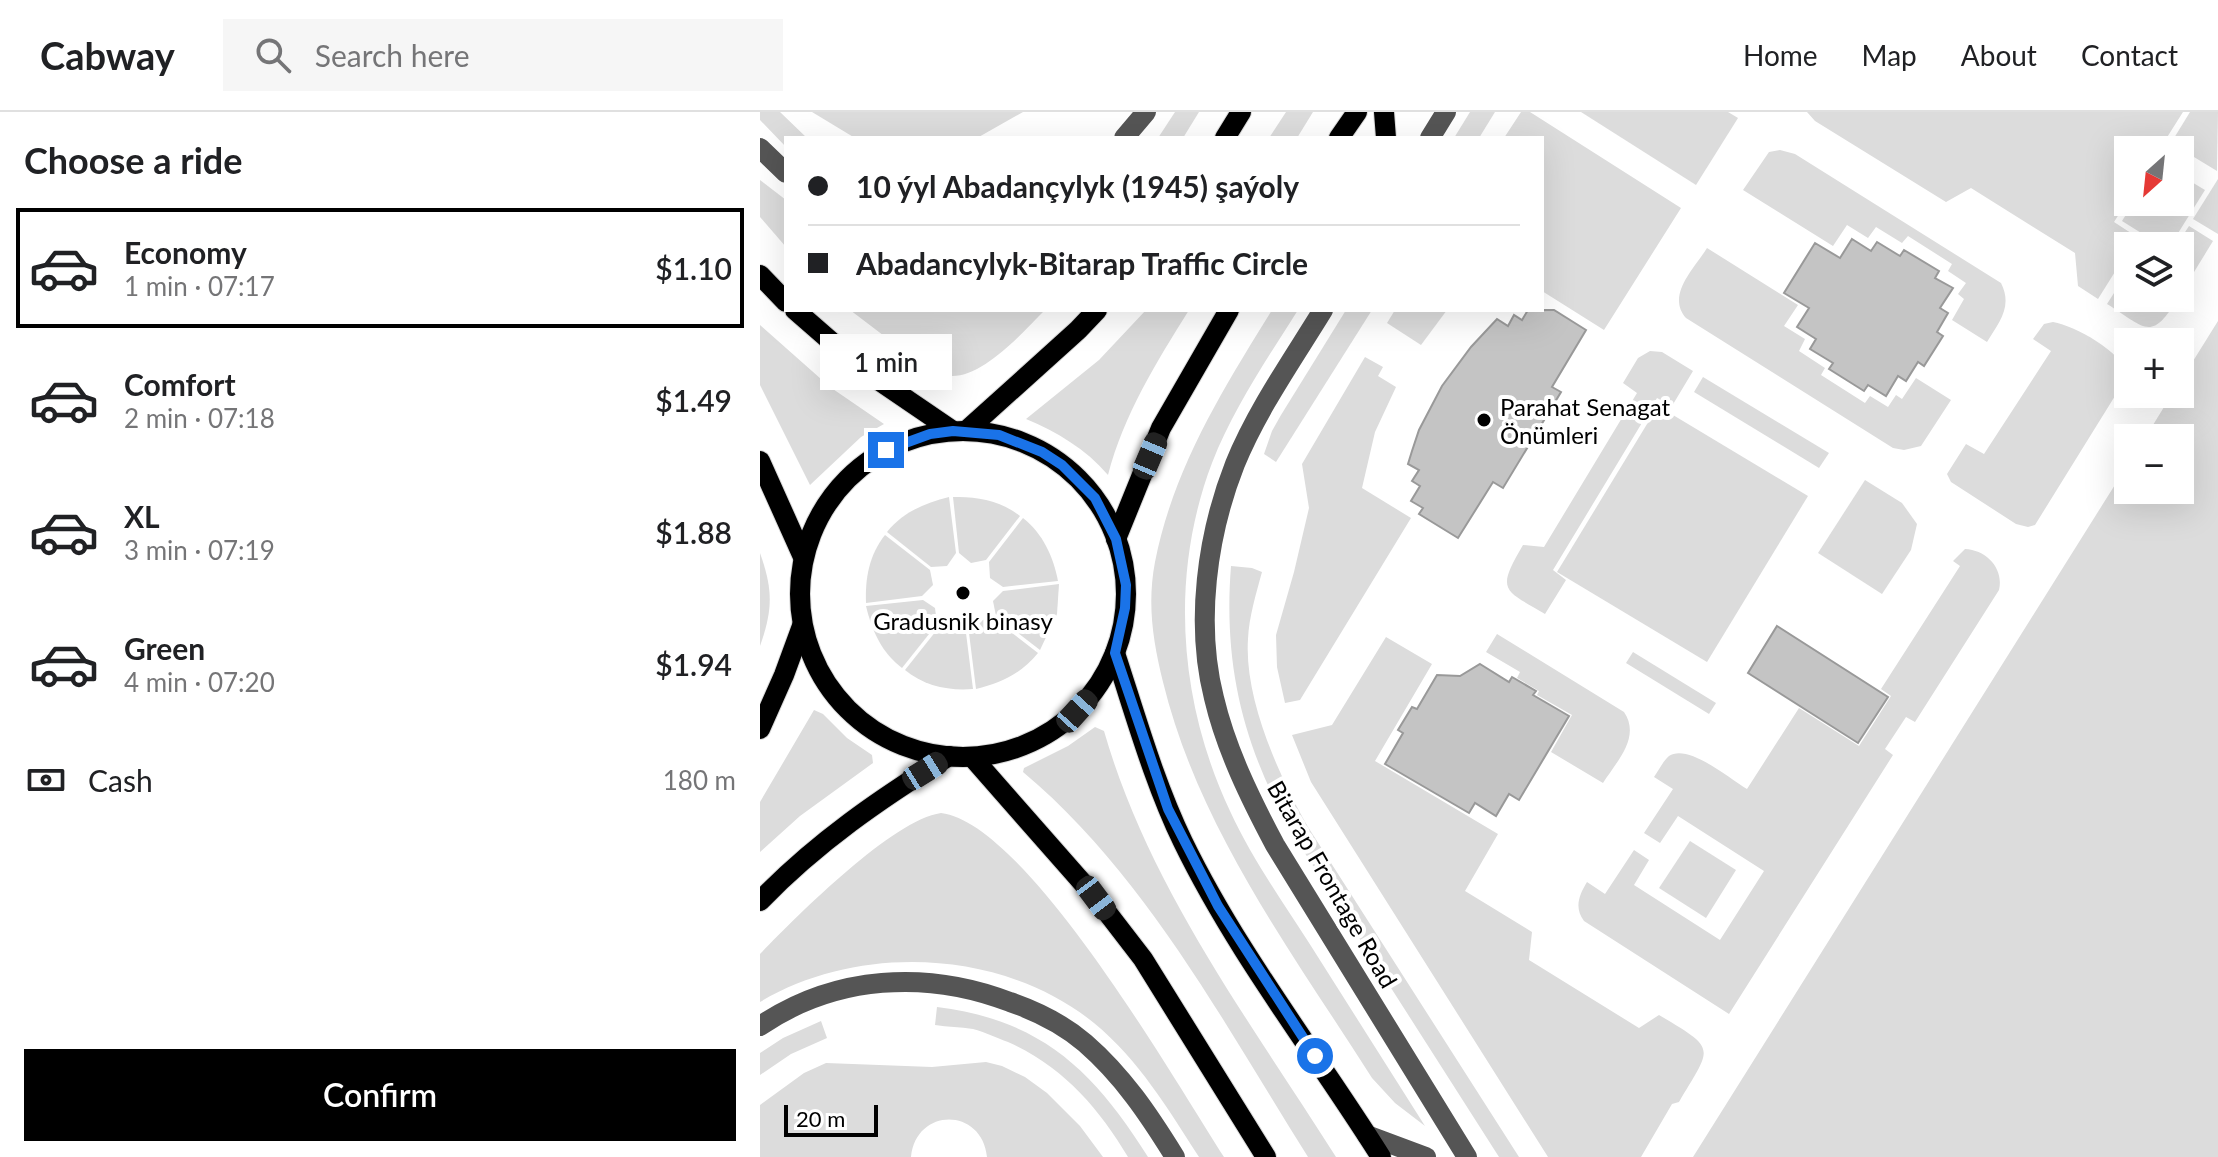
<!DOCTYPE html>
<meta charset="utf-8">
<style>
:root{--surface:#fff;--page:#f6f6f6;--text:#202124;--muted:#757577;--line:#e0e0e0;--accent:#000}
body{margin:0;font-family:Lato,sans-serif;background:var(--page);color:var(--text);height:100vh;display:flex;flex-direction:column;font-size:30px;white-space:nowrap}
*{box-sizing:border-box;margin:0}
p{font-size:26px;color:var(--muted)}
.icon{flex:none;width:44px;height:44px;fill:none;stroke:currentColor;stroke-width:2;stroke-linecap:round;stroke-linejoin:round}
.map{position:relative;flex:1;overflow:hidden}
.drawer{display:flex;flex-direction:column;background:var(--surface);width:760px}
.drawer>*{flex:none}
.guide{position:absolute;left:24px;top:24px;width:760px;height:176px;border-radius:0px;box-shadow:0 8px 32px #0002;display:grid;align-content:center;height:176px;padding:0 24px;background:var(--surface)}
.needle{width:52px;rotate:207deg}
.fabs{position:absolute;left:1354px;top:24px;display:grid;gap:16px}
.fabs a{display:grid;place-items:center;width:80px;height:80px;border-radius:0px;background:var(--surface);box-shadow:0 8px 32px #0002;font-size:40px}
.scale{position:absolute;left:24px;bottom:20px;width:94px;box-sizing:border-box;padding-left:8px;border:4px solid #000;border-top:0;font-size:22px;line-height:28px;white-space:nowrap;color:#000;-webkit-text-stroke:6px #fff;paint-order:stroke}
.end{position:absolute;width:36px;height:36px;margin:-18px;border:10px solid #1a73e8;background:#fff;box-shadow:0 0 0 4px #fff}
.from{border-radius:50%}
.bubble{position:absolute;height:56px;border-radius:0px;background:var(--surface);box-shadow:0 8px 32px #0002;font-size:26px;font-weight:600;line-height:56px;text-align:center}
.car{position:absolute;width:24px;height:48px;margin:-24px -12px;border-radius:10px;box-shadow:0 0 6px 2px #0007;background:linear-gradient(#222 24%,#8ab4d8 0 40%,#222 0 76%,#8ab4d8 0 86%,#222 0)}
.guide b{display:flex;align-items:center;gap:28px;height:76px;font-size:30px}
.guide b+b{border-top:2px solid var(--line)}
.guide i{width:20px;height:20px;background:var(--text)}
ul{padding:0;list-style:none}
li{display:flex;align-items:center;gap:24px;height:120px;margin:0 16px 12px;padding:0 8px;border:4px solid transparent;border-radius:0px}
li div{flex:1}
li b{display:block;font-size:30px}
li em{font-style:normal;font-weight:600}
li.active{border-color:var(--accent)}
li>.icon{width:72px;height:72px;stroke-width:1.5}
h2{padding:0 24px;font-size:36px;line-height:96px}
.pay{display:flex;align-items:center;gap:20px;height:88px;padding:0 24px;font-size:30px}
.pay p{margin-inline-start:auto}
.cta{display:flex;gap:16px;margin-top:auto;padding:16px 24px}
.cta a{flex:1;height:92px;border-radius:0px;background:var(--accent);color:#fff;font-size:32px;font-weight:600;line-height:92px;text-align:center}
header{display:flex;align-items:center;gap:48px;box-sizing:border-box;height:112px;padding:0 40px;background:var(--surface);border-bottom:2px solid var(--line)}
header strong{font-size:38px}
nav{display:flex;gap:44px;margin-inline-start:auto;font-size:28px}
.search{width:560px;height:72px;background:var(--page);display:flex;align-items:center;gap:20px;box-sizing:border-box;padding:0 28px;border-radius:0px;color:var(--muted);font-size:30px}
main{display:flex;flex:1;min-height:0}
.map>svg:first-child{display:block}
.green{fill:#dcdcdc}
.building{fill:#c4c4c4;stroke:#999;stroke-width:2}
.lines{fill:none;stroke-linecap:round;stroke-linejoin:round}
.major-casing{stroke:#dbdbdb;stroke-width:22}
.minor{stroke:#555;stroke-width:20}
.major{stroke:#000;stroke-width:20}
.route{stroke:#1a73e8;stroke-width:10}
.poi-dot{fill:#000;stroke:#fff;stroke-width:3}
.labels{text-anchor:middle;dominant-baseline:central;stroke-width:8;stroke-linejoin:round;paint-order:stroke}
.poi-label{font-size:24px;fill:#000;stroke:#fff;text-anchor:start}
.street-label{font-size:24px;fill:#000;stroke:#fff}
</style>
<header>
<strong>Cabway</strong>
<div class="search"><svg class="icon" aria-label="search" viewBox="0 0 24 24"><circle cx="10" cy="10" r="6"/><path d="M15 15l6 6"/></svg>Search here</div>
<nav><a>Home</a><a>Map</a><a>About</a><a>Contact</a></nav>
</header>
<main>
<section class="drawer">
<h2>Choose a ride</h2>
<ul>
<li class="active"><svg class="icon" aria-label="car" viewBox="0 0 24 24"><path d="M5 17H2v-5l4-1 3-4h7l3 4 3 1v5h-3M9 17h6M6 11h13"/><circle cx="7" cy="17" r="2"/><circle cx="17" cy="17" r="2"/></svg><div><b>Economy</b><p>1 min · 07:17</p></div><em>$1.10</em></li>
<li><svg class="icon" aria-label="car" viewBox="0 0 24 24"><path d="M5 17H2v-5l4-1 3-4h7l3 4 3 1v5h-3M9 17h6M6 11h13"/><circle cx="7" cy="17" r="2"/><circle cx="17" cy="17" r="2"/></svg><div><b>Comfort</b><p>2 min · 07:18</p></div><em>$1.49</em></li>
<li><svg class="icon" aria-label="car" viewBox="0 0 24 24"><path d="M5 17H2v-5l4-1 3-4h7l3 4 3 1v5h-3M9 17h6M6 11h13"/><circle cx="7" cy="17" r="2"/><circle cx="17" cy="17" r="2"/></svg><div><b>XL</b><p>3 min · 07:19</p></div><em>$1.88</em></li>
<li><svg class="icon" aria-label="car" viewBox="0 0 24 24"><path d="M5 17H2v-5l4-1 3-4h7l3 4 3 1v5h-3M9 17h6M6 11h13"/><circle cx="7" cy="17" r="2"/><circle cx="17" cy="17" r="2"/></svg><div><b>Green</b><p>4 min · 07:20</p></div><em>$1.94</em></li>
</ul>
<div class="pay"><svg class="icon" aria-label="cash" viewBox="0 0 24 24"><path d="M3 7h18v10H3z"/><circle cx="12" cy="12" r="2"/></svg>Cash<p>180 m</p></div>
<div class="cta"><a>Confirm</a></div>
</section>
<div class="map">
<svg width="1458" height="1045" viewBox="0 0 1458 1045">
<rect width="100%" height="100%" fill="#fff"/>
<g class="green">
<polygon points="0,0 20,0 47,26 26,26 26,35 0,8"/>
<polygon points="52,0 263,0 217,26 95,26"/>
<polygon points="415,0 439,0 423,26 398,26"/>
<polygon points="526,0 553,0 537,26 509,26"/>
<polygon points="710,0 735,0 719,26 694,26"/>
<polygon points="761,0 770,0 921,96 844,218 782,179 782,26 744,26"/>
<polygon points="821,0 968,0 978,6 936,73"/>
<polygon points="1047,0 1423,0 1399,38 1368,38 1368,88 1354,110 1377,125 1371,134 1368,134 1368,139 1338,187 1318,174 1315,141 1211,76 1186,90 1055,9"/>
<polygon points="1430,0 1458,0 1457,59 1411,31"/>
<path d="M1020,38L1035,42L1241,171C1253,195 1239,210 1227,230L1192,208L1204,187L1198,182L1206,171L1188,159L1192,152L1148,124L1142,131L1116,115L1108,126L1087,113L1073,134L983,78L1009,40Z"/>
<polygon points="1420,63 1445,78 1410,134 1402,134 1362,109 1374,90 1420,90"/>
<polygon points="1458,67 1458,122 1433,107"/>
<polygon points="0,68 26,88 26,135 0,105"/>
<polygon points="1429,114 1453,129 1420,183 1420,134 1416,134"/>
<path d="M947,136L1038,193L1024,214L1045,227L1039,239L1065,256L1061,263L1105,291L1110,284L1128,295L1136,283L1142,287L1156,266L1191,288L1161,334L1144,338L1133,336L926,206C906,183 934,157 947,136Z"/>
<path d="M1368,159V186H1418C1391,231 1386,216 1347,192Z"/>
<path d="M90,198H285C263,220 223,266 190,264C179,263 170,257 161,252Z"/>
<path d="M386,198H429C396,251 364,302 348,363C326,337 297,320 266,307L339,248Z"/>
<path d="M512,198H538C507,247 473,297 452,351C409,464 419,591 470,699C492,747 523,790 551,834C589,894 627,954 665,1014L635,991L612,966C532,840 439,717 403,570C393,529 387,492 395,450C413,357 463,277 512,198Z"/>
<polygon points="586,198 612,198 516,350 504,342 512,319 521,303"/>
<polygon points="635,198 687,198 661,233 627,211"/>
<polygon points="1458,209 1458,1045 933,1045 1368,352 1368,378 1420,378 1420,326 1385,326 1412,282 1420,282 1420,270"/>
<path d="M1293,210C1316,214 1362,240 1368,263L1275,413L1268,415L1256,412L1191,370L1187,362L1206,332L1224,342L1291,239L1273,227L1284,212Z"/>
<polygon points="0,213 70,275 124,312 101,325 50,373 0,273"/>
<path d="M890,239L902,240L933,259L912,294L897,286L793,458L806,468L785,502C743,477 736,479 763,433L784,435L877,281L863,271L878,246Z"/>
<polygon points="605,245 623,255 618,264 636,275 615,320 602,376 651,406 540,588 525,591 517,555 516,523 534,460 549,396 542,352"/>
<polygon points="943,265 1069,341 1059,356 934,280"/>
<polygon points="898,294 1048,384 947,550 797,460"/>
<polygon points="1105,368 1142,391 1157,412 1151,438 1122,482 1058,441"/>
<path d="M189,385L196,441L187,454L171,455L127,420C143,400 165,391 189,385Z"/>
<path d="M193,385C217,384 241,389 260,404L226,448L211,451L199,441Z"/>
<path d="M263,406C283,422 293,444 298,469L243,475L230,466L229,450Z"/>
<path d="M125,423L170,458L173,473L162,484L106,491C105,467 109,443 125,423Z"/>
<path d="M1205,437C1227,438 1244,457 1239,478L1155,610L1146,605L1125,637L1133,643L969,902L824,809C814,796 819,783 827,770L845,782L874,738L889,748L874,773L960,828L1004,759L918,704L900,731L884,721L913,677L894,665C899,658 903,649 909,644C928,631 970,667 987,677L1039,596L1099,634L1131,584L1121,577L1200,454L1193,449Z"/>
<path d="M0,441C13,478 13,497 0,534Z"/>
<path d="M471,454L492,456L502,460C496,482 489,505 488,527C484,587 519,664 548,715L759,1045H739L534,724C484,637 463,555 471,454Z"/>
<polygon points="299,472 297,502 280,538 236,504 233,489 243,479"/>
<path d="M163,488L175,496L177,512L142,556C122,541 112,519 106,494Z"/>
<path d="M234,507L278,541C262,561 241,571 216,577L209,521L218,508Z"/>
<path d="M195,511L206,521L213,577C189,579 164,574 145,558L180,514Z"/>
<path d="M737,522L864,600C881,625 857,649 843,671L791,640L812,603L777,583L779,579L757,566L760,560L726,540Z"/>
<path d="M626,525L672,552L615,649L738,722L705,779L772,820L769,848L879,916L899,903C958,938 952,934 919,990L912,992L881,1045H788L551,670L532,623L572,613Z"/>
<polygon points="873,540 956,591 949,602 866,551"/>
<polygon points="54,598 63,602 87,626 112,643 113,651 40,704 0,740 0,690"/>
<path d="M335,615L344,619C389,776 490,909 576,1045H548C464,912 386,763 263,660L264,656L308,634Z"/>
<path d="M181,701C267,711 416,971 464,1045H439C408,997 379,948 334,911C243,837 99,831 0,890V842C36,805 132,708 181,701Z"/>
<polygon points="930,729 976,758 946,806 899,776"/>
<path d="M177,895C282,908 334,959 388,1045H368C338,995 303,955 248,930C237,926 225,920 213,917C200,915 188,915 175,913Z"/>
<polygon points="61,909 67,926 31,942 0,963 0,941 23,926"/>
<path d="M66,951L172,955L226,950L242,954L265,965L287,981L320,1014L343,1045H227C222,995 156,995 151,1045H0V993L44,961Z"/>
</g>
<g class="building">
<polygon points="1092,127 1111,139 1117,130 1140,144 1144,138 1179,159 1175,166 1193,176 1180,196 1188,201 1177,220 1183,224 1164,254 1158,250 1146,269 1138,264 1126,284 1108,273 1104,279 1069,257 1073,251 1050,237 1056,227 1037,215 1049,196 1024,181 1055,131 1080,146"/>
<polygon points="768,198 794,198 826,218 792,275 801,280 743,376 733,370 698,426 659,402 663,396 651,389 660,374 652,369 659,358 648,352 652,339 659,318 682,274 711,235 737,207 748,214 754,203 762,208"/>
<polygon points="1017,514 1128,585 1098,631 988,561"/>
<polygon points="720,552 749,570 752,565 776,579 773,583 809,604 759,688 749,682 736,704 715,691 709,701 625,652 643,621 638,618 652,595 657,597 677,563 700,564"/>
</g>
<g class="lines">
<defs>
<g id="major">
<polyline points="624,0 626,26"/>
<polyline points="465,26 481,0"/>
<polyline points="579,26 597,0"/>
<polyline points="0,163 26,190"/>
<polyline points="35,198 105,259 193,319"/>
<polyline points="206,319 318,218 337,198"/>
<circle cx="203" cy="482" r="163"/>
<polyline points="0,349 43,445"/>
<polyline points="356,427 401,316 469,198"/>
<path d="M355,541C376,605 394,670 423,730C477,841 555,940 621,1045"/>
<polyline points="0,617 24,563 42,514"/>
<polyline points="212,645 336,786 383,847 506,1045"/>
<path d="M0,789C57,730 120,687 189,644"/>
</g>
</defs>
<use href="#major" class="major-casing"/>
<g class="minor">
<polyline points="364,26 386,0"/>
<polyline points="670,26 686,0"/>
<polyline points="0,36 26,61"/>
<path d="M563,198C533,247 497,298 475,352C447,423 435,511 454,586C466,637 490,686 515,733L707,1045"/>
<path d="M0,914C75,863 167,858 250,890C276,899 304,913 325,931C363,964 389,1003 415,1045"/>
<polyline points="607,1023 666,1045"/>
</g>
<use href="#major" class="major"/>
</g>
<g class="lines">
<polyline class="route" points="126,338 170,322 193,319 239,323 282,340 302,353 335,386 356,427 366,473 365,496 355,541 408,697 458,794 555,944"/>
</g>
<g class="poi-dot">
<circle cx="724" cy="308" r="8"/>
<circle cx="203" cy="481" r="8"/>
</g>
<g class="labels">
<g class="poi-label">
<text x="740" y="294">Parahat Senagat<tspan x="740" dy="28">Önümleri</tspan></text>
<text x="203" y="508" text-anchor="middle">Gradusnik binasy</text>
</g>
<g class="street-label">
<text transform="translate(573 772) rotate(60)">Bitarap Frontage Road</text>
</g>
</g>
</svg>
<div class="fabs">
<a><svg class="needle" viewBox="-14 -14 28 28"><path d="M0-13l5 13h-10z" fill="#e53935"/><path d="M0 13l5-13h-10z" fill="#757577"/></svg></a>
<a><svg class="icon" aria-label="layers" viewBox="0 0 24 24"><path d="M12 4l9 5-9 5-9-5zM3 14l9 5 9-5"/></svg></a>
<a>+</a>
<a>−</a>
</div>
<div class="scale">20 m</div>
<i class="end from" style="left:555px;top:944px"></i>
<i class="end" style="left:126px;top:338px"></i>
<div class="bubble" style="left:60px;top:222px;width:132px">1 min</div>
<i class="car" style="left:390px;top:344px;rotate:23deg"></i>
<i class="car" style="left:317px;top:599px;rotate:42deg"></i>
<i class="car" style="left:165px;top:659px;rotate:58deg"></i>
<i class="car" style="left:336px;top:786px;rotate:143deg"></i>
<div class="guide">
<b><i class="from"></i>10 ýyl Abadançylyk (1945) şaýoly</b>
<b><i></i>Abadancylyk-Bitarap Traffic Circle</b>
</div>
</div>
</main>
